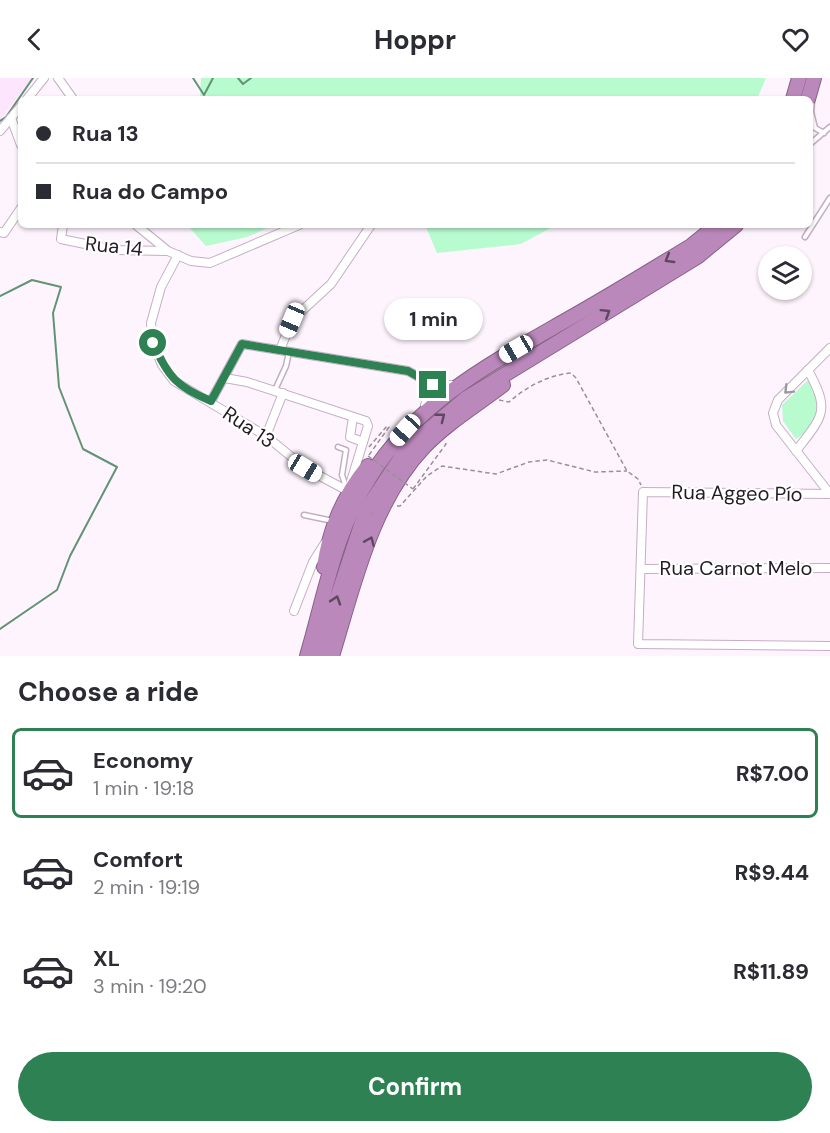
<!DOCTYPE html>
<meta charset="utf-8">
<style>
:root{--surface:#fff;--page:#f2f2f3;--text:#2b2b33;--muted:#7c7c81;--line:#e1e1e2;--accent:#2e8153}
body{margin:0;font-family:"DM Sans",sans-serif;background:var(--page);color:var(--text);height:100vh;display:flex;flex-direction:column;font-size:22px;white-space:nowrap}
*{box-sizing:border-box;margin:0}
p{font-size:20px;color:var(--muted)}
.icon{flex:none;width:33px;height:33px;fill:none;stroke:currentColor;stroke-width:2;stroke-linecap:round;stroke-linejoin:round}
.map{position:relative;height:578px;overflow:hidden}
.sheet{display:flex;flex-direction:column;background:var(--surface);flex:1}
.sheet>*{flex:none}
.guide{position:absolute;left:18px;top:18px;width:795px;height:132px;border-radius:9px;box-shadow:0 2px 4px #0004;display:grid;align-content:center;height:132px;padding:0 18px;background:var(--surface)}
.buttons{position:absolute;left:758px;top:168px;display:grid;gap:12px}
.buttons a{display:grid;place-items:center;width:54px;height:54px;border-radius:50%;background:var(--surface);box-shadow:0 2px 4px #0004;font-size:30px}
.end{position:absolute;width:27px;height:27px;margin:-14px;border:8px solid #2e8153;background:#fff;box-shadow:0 0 0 3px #fff}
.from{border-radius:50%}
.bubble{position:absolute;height:42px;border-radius:21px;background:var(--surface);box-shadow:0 2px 4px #0004;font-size:20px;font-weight:700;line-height:42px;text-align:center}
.car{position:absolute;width:18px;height:36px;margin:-18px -9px;border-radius:8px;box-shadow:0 0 4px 2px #0007;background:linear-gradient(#fff 24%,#345 0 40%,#fff 0 76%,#345 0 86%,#fff 0)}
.guide b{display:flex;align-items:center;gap:21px;height:57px;font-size:22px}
.guide b+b{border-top:2px solid var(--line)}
.guide i{width:15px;height:15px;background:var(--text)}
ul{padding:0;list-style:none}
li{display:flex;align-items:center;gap:18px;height:90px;margin:0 12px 9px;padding:0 6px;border:3px solid transparent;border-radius:9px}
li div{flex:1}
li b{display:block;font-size:22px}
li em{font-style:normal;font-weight:700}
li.on{border-color:var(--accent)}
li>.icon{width:54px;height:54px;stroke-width:1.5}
h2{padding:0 18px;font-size:27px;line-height:72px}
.action{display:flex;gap:12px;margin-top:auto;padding:12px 18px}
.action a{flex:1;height:69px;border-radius:36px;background:var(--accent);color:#fff;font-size:24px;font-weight:700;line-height:69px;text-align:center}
header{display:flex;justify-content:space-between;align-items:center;height:78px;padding:0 18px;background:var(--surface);font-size:27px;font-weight:700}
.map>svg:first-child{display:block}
.built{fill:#fde5fd}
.green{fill:#b8fbcf}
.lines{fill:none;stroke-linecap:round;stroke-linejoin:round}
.stream{stroke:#629375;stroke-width:2}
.lane-casing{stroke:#c5aec5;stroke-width:7}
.street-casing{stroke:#c5aec5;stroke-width:10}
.highway-casing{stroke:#866286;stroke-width:16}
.path{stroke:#998f99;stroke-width:1.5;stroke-dasharray:4.5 3;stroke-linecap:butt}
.lane{stroke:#fff;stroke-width:4}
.street{stroke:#fff;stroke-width:8}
.highway{stroke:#ba88ba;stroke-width:14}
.path-bridge{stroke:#998f99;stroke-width:1.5;stroke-dasharray:4.5 3;stroke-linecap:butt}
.oneway{stroke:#604760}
.oneway2{stroke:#9c999c}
.route{stroke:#2e8153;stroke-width:8}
.labels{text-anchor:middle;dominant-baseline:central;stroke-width:4.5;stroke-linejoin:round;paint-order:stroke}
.street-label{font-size:20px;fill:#241c24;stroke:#fff}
</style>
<header><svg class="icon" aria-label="back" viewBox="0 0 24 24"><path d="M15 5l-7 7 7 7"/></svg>Hoppr<svg class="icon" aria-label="heart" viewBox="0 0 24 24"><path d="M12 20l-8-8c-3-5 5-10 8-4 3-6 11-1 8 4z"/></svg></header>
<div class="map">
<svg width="830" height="578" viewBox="0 0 830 578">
<rect width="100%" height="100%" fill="#fef4fe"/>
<polygon class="built" points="0,0 32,0 0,42"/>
<g class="green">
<polygon points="201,0 766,0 757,21 200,21"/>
<polygon points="187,147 274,147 247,159 206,168"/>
<polygon points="425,147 556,147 521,166 437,175"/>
<path d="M809,301C821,325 823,345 796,361L783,343L782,327Z"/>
</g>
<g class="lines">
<g class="stream">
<polyline points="193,0 204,17 213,0"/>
<polyline points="238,0 243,6 251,0"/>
<polyline points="0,43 6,39 33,0"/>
<polyline points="0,218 32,202 61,209 53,235 59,309 83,371 117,389 70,478 57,512 0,551"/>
</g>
<defs>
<g id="lane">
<polyline points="812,23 811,34 815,50 824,55"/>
<polyline points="810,66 830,49"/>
<polyline points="805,159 830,120"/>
<polyline points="275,312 286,288 289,274"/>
<polyline points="338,369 346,372 342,397 347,412"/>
<polyline points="304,437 333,443"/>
</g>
<g id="street">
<polyline points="58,0 73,21"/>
<polyline points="27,21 44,0"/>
<polyline points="11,40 21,67"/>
<polyline points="0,53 21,28"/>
<polyline points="63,147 61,161 114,172 167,173"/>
<polyline points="136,147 168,173 191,183 210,185 299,147"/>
<polyline points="0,154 4,155 21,130"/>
<polyline points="178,177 161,209 151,245 153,265 162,287 174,303 266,358 305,390 348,413 368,348 366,343 247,304 225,300"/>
<polyline points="830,270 778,322 773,335 776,347 830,416"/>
<polyline points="280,272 292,242 331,206 371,147"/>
<polyline points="211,323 242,266 408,293 433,307 458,307"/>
<polyline points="425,327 433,307"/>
<polyline points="353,339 350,359 363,364"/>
<polyline points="266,358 283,315"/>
<path d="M796,373C824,337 830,333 808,292"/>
<polyline points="830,416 643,414 638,566 830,568"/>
<polyline points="642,491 830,490"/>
<polyline points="294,533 313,484 325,465"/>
</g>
<g id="highway">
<polyline points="793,21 799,0"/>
<polyline points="808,21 814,0"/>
<path d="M324,489C330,449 343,419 368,388"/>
<path d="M307,578C325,517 335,453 370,399C417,323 495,283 570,240C611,217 651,192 691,168L717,147"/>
<polyline points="318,578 366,432 408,369 465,321 697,179 736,147"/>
<path d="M332,578C354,507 371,425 424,369C447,345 477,327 503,307"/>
</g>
</defs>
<use href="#lane" class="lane-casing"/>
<use href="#street" class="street-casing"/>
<use href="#highway" class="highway-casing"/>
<g class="path">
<path d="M499,322L509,324C526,309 548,297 571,295L576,300L627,393L638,401L641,407"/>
<polyline points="369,377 389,349 387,348 369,369"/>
<polyline points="413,411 446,366 445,364"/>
<polyline points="397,428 400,428 427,398 442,388 496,396 529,384 547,382 595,394 627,393"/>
</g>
<use href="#lane" class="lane"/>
<use href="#street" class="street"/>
<use href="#highway" class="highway"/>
<polyline class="path-bridge" points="368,378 413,411"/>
</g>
<defs><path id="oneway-chevron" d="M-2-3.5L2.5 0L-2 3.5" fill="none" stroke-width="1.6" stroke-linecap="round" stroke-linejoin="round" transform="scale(1.5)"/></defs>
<g class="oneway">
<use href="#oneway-chevron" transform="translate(669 181) rotate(149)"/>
<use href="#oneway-chevron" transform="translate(606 235) rotate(-32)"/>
<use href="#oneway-chevron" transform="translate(441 339) rotate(-38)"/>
<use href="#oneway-chevron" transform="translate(370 463) rotate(-67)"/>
<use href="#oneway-chevron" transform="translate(336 522) rotate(-72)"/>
</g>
<use class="oneway2" href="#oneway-chevron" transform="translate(788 312) rotate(135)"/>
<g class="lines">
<path class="route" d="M153,265C168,299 177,309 211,323L242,266L408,293L433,307"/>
</g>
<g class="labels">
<g class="street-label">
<text transform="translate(114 168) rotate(6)">Rua 14</text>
<text transform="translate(249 349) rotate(34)">Rua 13</text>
<text transform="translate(737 415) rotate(1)">Rua Aggeo Pío</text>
<text x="736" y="490">Rua Carnot Melo</text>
</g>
</g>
</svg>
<div class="buttons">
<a><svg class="icon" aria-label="layers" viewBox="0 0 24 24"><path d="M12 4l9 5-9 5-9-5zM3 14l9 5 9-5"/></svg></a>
</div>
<i class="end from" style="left:153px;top:265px"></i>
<i class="end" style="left:433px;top:307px"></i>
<div class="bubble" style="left:384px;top:220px;width:99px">1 min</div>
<i class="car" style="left:292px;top:242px;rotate:203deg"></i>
<i class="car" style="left:516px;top:271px;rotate:240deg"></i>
<i class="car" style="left:405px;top:352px;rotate:222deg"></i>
<i class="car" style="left:305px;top:390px;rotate:121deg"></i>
<div class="guide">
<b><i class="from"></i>Rua 13</b>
<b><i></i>Rua do Campo</b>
</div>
</div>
<section class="sheet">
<h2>Choose a ride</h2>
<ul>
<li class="on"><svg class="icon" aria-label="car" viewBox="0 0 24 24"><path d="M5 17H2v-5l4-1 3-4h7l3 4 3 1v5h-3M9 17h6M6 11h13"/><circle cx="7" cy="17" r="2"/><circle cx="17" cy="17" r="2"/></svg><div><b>Economy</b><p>1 min · 19:18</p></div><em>R$7.00</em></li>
<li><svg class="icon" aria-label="car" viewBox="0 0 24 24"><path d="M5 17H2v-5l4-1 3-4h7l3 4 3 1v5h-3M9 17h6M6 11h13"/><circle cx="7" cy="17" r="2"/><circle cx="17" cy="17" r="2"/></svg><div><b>Comfort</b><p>2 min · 19:19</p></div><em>R$9.44</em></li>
<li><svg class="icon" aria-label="car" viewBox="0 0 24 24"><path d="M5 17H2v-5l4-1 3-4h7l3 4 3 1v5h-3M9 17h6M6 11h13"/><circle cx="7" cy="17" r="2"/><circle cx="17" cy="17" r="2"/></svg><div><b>XL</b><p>3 min · 19:20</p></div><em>R$11.89</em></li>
</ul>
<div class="action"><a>Confirm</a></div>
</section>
